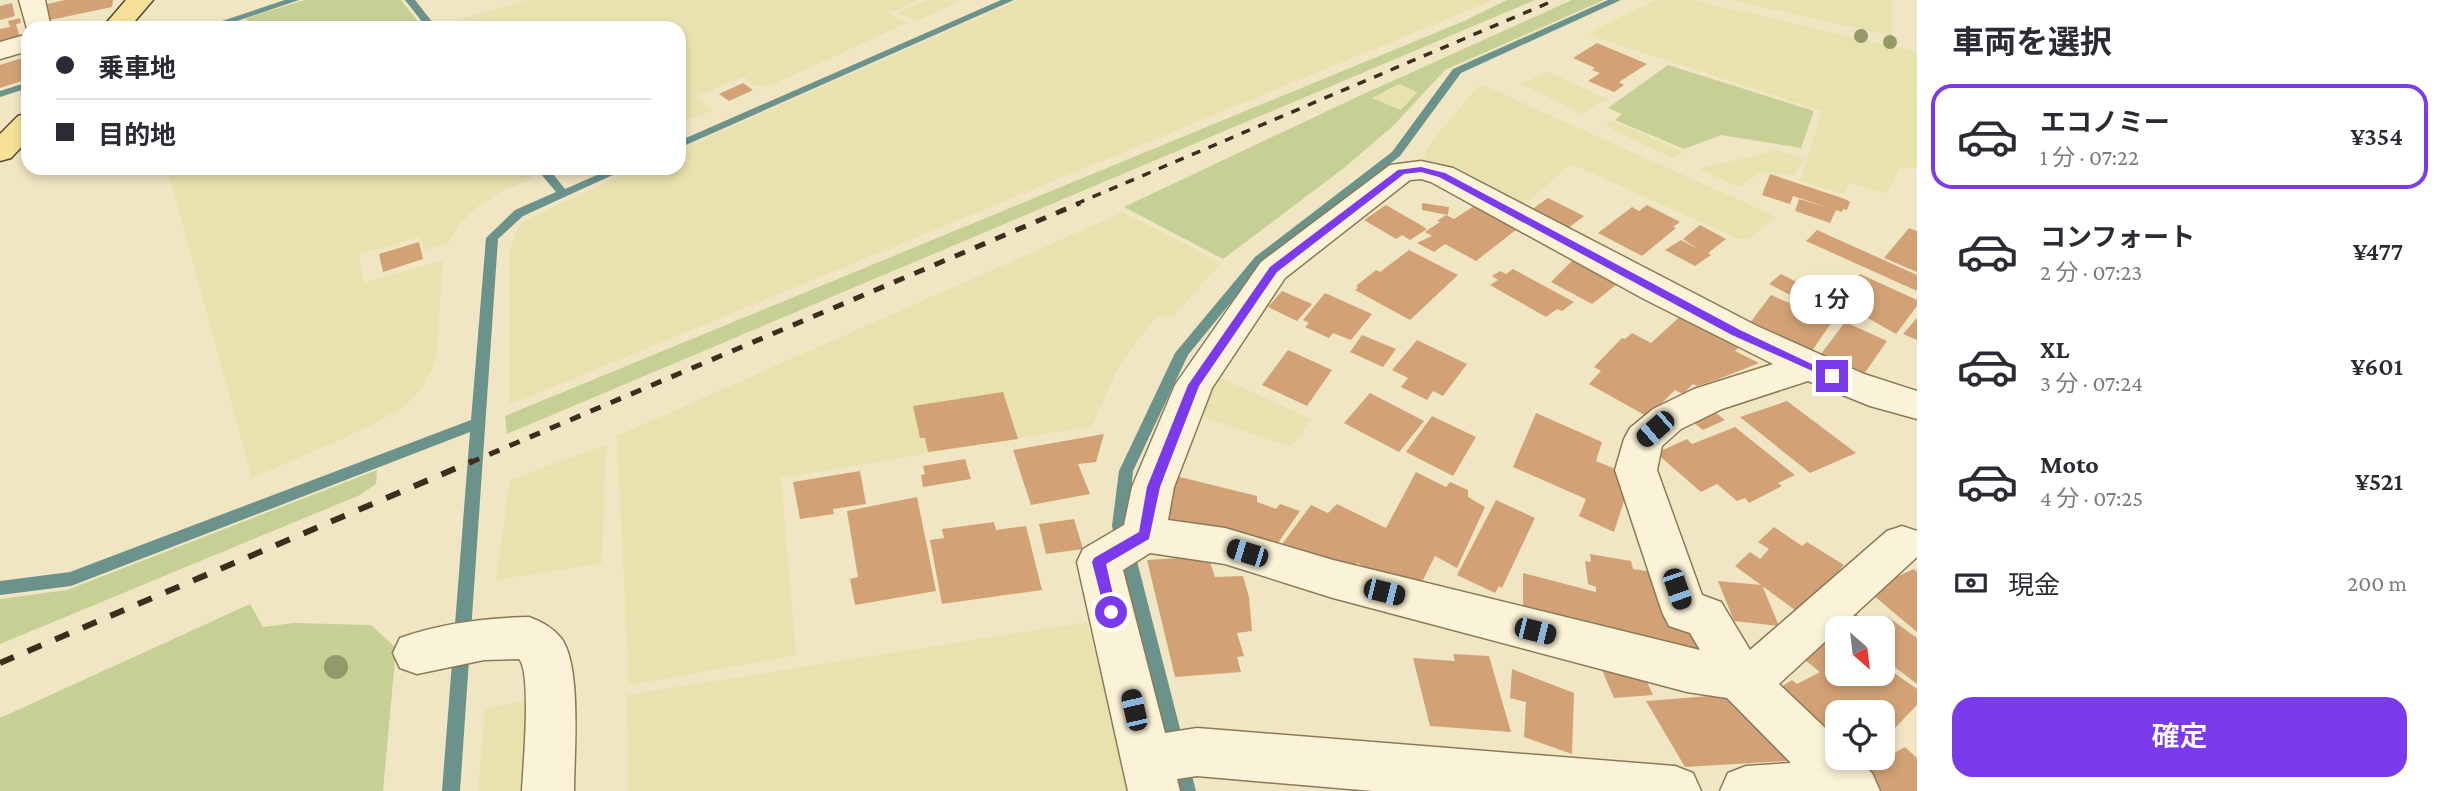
<!DOCTYPE html>
<html lang="ja">
<meta charset="utf-8">
<style>
:root{--surface:#fff;--page:#f7f7f7;--text:#2b2b33;--muted:#7c7c81;--line:#e1e1e2;--accent:#7c3aed}
body{margin:0;font-family:"Crimson Pro","Noto Sans JP",serif;background:var(--page);color:var(--text);height:100vh;display:flex;flex-direction:column;font-size:26px;white-space:nowrap}
*{box-sizing:border-box;margin:0}
p{font-size:23px;color:var(--muted)}
.icon{flex:none;width:38px;height:38px;fill:none;stroke:currentColor;stroke-width:2;stroke-linecap:round;stroke-linejoin:round}
.map{position:relative;flex:1;overflow:hidden}
.drawer{display:flex;flex-direction:column;background:var(--surface);width:525px}
.drawer>*{flex:none}
.top-card{position:absolute;left:21px;top:21px;width:665px;height:154px;border-radius:21px;box-shadow:0 4px 10px #0003;display:grid;align-content:center;height:154px;padding:0 35px;background:var(--surface)}
.needle{width:46px;rotate:152deg}
.controls{position:absolute;left:1825px;top:616px;display:grid;gap:14px}
.controls a{display:grid;place-items:center;width:70px;height:70px;border-radius:14px;background:var(--surface);box-shadow:0 4px 10px #0003;font-size:35px}
.end{position:absolute;width:32px;height:32px;margin:-16px;border:9px solid #7c3aed;background:#fff;box-shadow:0 0 0 4px #fff}
.from{border-radius:50%}
.bubble{position:absolute;height:49px;border-radius:21px;background:var(--surface);box-shadow:0 4px 10px #0003;font-size:23px;font-weight:600;line-height:49px;text-align:center}
.car{position:absolute;width:21px;height:42px;margin:-21px -10px;border-radius:9px;box-shadow:0 0 5px 2px #0007;background:linear-gradient(#222 24%,#8ab4d8 0 40%,#222 0 76%,#8ab4d8 0 86%,#222 0)}
.top-card b{display:flex;align-items:center;gap:24px;height:66px;font-size:26px}
.top-card b+b{border-top:2px solid var(--line)}
.top-card i{width:18px;height:18px;background:var(--text)}
ul{padding:0;list-style:none}
li{display:flex;align-items:center;gap:21px;height:105px;margin:0 14px 10px;padding:0 21px;border:4px solid transparent;border-radius:21px}
li div{flex:1}
li b{display:block;font-size:26px}
li em{font-style:normal;font-weight:600}
li.active{border-color:var(--accent)}
li>.icon{width:63px;height:63px;stroke-width:1.5}
h2{padding:0 35px;font-size:32px;line-height:84px}
.pay{display:flex;align-items:center;gap:18px;height:77px;padding:0 35px;font-size:26px}
.pay p{margin-inline-start:auto}
.cta{display:flex;gap:14px;margin-top:auto;padding:14px 35px}
.cta a{flex:1;height:80px;border-radius:21px;background:var(--accent);color:#fff;font-size:28px;font-weight:600;line-height:80px;text-align:center}
main{display:flex;flex:1;min-height:0}
.map>svg:first-child{display:block}
.farmland{fill:#e8e2af}
.green{fill:#c6d095;fill-rule:evenodd}
.lines{fill:none;stroke-linecap:round;stroke-linejoin:round}
.stream{fill:#6b938c;fill-rule:evenodd}
.building{fill:#d2a276}
.street-casing{stroke:#8d7858;stroke-width:3}
.primary-casing{stroke:#5a452c;stroke-width:3}
.street{fill:#fbf3d7;fill-rule:evenodd}
.primary{fill:#f7e098;fill-rule:evenodd}
.rail-far2{stroke:#3c2e1d;stroke-width:3.5;stroke-dasharray:9 9;stroke-linecap:butt}
.rail-far1{stroke:#3c2e1d;stroke-width:5;stroke-dasharray:11 11;stroke-linecap:butt}
.rail{stroke:#3c2e1d;stroke-width:6;stroke-dasharray:15 15;stroke-linecap:butt}
.tree{fill:#94996a}
.route{fill:#7c3aed}
</style>
<main>
<div class="map">
<svg width="1917" height="791" viewBox="0 0 1917 791">
<rect width="100%" height="100%" fill="#f1e6c3"/>
<g class="farmland">
<polygon points="527,0 920,0 889,13 907,23 772,85 756,86 744,77 697,96 712,111 679,123 679,28 461,28 455,21"/>
<polygon points="928,0 960,1 918,21 897,13"/>
<polygon points="1019,0 1493,0 509,405 509,251 519,225 548,209 639,168 679,168 679,150"/>
<polygon points="1656,0 1692,0 1917,52 1917,169 1900,167 1888,191 1884,193 1849,183 1844,194 1800,181 1822,111 1594,37 1590,32"/>
<polygon points="1732,0 1892,0 1892,36 1731,0"/>
<polygon points="1547,71 1607,99 1581,114 1521,84"/>
<polygon points="1400,84 1417,91 1401,110 1371,98"/>
<polygon points="1483,85 1777,217 1748,239 1738,239 1572,164 1519,209 1429,164 1424,156 1434,138 1478,87"/>
<polygon points="1613,121 1684,152 1672,158 1605,126"/>
<polygon points="1777,150 1803,159 1794,175 1761,172 1739,187 1699,169"/>
<polygon points="167,168 525,168 533,178 501,192 477,207 459,225 449,242 424,250 420,237 359,254 364,283 443,260 436,361 424,385 405,406 364,429 252,478"/>
<polygon points="1123,212 1221,263 1175,315 1156,317 1119,366 1092,426 781,478 796,655 629,685 617,436"/>
<polygon points="1217,376 1312,419 1291,447 1196,414"/>
<polygon points="606,445 602,563 496,580 510,480"/>
<polygon points="1087,622 1130,791 628,791 627,695"/>
<polygon points="529,700 526,791 478,791 485,709"/>
</g>
<g class="green">
<polygon points="305,0 401,0 423,28 251,28 246,18"/>
<polygon points="1507,0 1535,0 507,434 505,416 1464,21"/>
<path d="M1572,0H1604L1445,70L1394,125L1344,168L1223,259L1124,207L1359,96ZM1399,84L1417,92L1401,110L1372,98Z"/>
<polygon points="1668,65 1814,111 1801,148 1721,135 1684,149 1615,120 1622,114 1608,108"/>
<polygon points="377,470 376,484 360,495 0,644 0,599 67,590"/>
<polygon points="250,604 263,627 294,623 371,625 396,648 383,791 0,791 0,718"/>
</g>
<g class="lines">
<g class="stream">
<polygon points="285,0 299,0 216,28 201,28"/>
<polygon points="405,0 415,0 437,28 427,28"/>
<polygon points="1001,0 1014,0 679,148 679,141"/>
<polygon points="1608,0 1621,0 1461,73 1400,156 1263,263 1188,355 1133,471 1128,526 1196,791 1178,791 1112,526 1119,471 1175,353 1255,257 1392,152 1453,69"/>
<polygon points="28,82 28,88 0,97 0,91"/>
<polygon points="536,168 548,168 565,189 613,168 628,168 523,216 498,239 460,791 442,791 470,432 71,586 0,595 0,581 70,572 471,420 486,238 515,210 556,192"/>
</g>
</g>
<g class="building">
<polygon points="65,0 113,0 112,7 50,20 47,4"/>
<polygon points="12,3 15,16 0,20 0,6"/>
<polygon points="20,18 21,23 16,24 20,38 0,43 0,29 10,27 8,21"/>
<polygon points="1597,43 1647,64 1619,82 1624,85 1614,92 1588,81 1600,73 1592,70 1595,68 1573,58"/>
<polygon points="28,56 28,77 24,78 25,80 0,88 0,65"/>
<polygon points="743,83 753,90 729,101 719,94"/>
<polygon points="1770,174 1845,199 1850,202 1847,210 1843,209 1842,212 1836,210 1830,223 1795,211 1799,199 1830,208 1793,196 1790,204 1762,195"/>
<polygon points="1548,198 1584,216 1567,229 1531,210"/>
<polygon points="1422,203 1449,207 1448,215 1422,210"/>
<polygon points="1477,204 1521,226 1476,261 1445,244 1434,252 1417,243 1432,236 1425,232 1440,222 1437,221 1446,215 1454,219"/>
<polygon points="1386,205 1419,224 1427,229 1410,240 1402,235 1396,239 1364,220"/>
<polygon points="1647,205 1680,222 1673,227 1676,228 1642,256 1598,233 1632,207 1639,211"/>
<polygon points="1700,225 1726,239 1708,253 1711,255 1695,266 1665,250 1681,240 1698,249 1683,239"/>
<polygon points="1909,228 1917,231 1917,272 1884,258"/>
<polygon points="1817,230 1917,275 1917,291 1806,241"/>
<polygon points="419,242 423,259 383,272 379,254"/>
<polygon points="1409,250 1458,275 1410,320 1355,290 1358,288 1356,286 1376,270 1380,272"/>
<polygon points="1576,257 1621,281 1592,304 1551,282"/>
<polygon points="1513,269 1574,302 1562,311 1557,309 1546,317 1490,285 1498,280 1492,276 1500,271 1506,274"/>
<polygon points="1781,274 1844,306 1832,317 1769,284"/>
<polygon points="1860,274 1917,300 1917,306 1896,334 1836,300"/>
<polygon points="1282,291 1312,304 1297,321 1268,307"/>
<polygon points="1325,293 1372,314 1351,340 1333,333 1329,338 1305,327 1309,323 1303,320"/>
<polygon points="1771,295 1832,322 1809,355 1746,328"/>
<polygon points="1684,313 1743,343 1735,351 1759,363 1716,380 1697,386 1693,384 1683,394 1675,390 1648,417 1589,384 1601,371 1594,367 1622,338 1625,339 1632,333 1651,343"/>
<polygon points="1917,318 1917,340 1903,334"/>
<polygon points="1845,322 1887,341 1864,374 1821,354"/>
<polygon points="1362,335 1396,349 1383,367 1350,352"/>
<polygon points="1417,340 1467,364 1443,396 1433,391 1427,400 1401,387 1408,378 1392,370"/>
<polygon points="1288,350 1332,370 1307,406 1262,385"/>
<polygon points="1003,392 1018,439 928,452 925,438 920,438 913,406"/>
<polygon points="1370,393 1424,421 1399,452 1344,423"/>
<polygon points="1787,401 1856,453 1810,473 1740,417"/>
<polygon points="1710,408 1725,420 1703,430 1689,419"/>
<polygon points="1536,413 1602,442 1596,461 1632,476 1614,532 1579,516 1586,499 1513,467"/>
<polygon points="1432,416 1476,437 1453,476 1406,452"/>
<polygon points="1735,427 1795,475 1778,483 1782,486 1749,503 1745,498 1737,501 1717,484 1701,492 1656,453 1687,439 1692,444"/>
<polygon points="1104,434 1096,462 1078,464 1090,494 1031,505 1013,450"/>
<polygon points="965,459 971,479 923,487 921,475 925,474 923,466"/>
<polygon points="860,471 866,504 833,509 834,514 800,519 793,482"/>
<polygon points="1416,472 1446,487 1450,482 1468,490 1468,497 1485,507 1457,568 1435,556 1421,584 1392,581 1357,563 1353,568 1280,547 1311,505 1328,513 1337,504 1386,528"/>
<polygon points="1176,476 1257,496 1257,502 1276,509 1280,504 1300,511 1276,546 1165,518"/>
<polygon points="917,497 936,591 855,605 850,579 858,577 847,511"/>
<polygon points="1496,500 1535,518 1502,588 1499,586 1495,593 1457,575"/>
<polygon points="1074,519 1083,549 1046,554 1039,524"/>
<polygon points="994,522 996,530 1026,526 1042,590 942,604 930,540 944,538 942,529"/>
<polygon points="1774,527 1802,546 1807,542 1844,565 1799,613 1735,566 1750,552 1760,559 1769,549 1758,542"/>
<polygon points="1590,554 1631,561 1633,569 1653,572 1711,655 1523,616 1523,573 1596,592 1596,587 1588,584 1585,561 1591,562"/>
<polygon points="1208,556 1215,577 1243,576 1249,597 1252,631 1237,633 1244,656 1237,657 1241,672 1175,677 1147,560"/>
<polygon points="1914,569 1917,572 1917,632 1867,590"/>
<polygon points="1718,581 1762,585 1779,626 1734,621"/>
<polygon points="1856,614 1875,627 1888,617 1917,638 1917,684 1883,658 1883,628 1841,627"/>
<polygon points="1829,626 1838,632 1838,674 1883,674 1883,665 1917,689 1917,705 1894,729 1883,733 1883,712 1838,712 1838,748 1779,688 1792,680 1797,684 1820,672 1800,656"/>
<polygon points="1453,654 1489,656 1511,732 1430,726 1413,658 1455,661"/>
<polygon points="1601,668 1641,669 1653,695 1614,698"/>
<polygon points="1512,669 1574,693 1572,754 1524,737 1526,702 1510,698"/>
<polygon points="1748,693 1802,760 1685,767 1646,701"/>
<polygon points="1905,747 1917,758 1917,791 1876,791 1858,773"/>
</g>
<g class="lines">
<defs>
<g id="street">
<polygon points="19,0 45,0 51,28 28,28 28,32"/>
<polygon points="28,34 28,51 0,59 0,42"/>
<path d="M1421,161L1453,168L1757,326L1864,374L1917,391V419L1870,406L1808,381L1722,409L1681,429L1662,446L1657,470L1702,595L1721,602L1750,650L1887,531L1902,526L1917,531V557L1779,684L1838,740V758H1856L1872,773L1880,791H1720L1728,773L1746,766L1791,763L1727,698L1687,692L1333,598L1225,564L1150,553L1123,570L1165,733L1197,728L1675,766L1693,773L1701,791H1373L1197,776L1177,779L1180,791H1128L1077,562L1083,549L1124,525L1132,487L1175,385L1261,262L1390,165ZM1421,179L1431,182L1644,299L1773,364L1694,389L1653,409L1630,428L1624,439L1615,470L1662,612L1669,626L1690,633L1700,650L1333,560L1225,528L1168,520L1174,487L1212,388L1285,278L1410,180Z"/>
<path d="M529,617C542,622 552,627 561,638C582,665 574,755 574,791H522C523,768 532,672 519,659L484,660L417,674L400,668L393,653L400,638C442,623 485,618 529,617Z"/>
</g>
<g id="primary">
<polygon points="126,0 153,0 129,28 102,28"/>
<polygon points="28,113 28,140 11,158 0,161 0,134 18,116"/>
</g>
</defs>
<use href="#street" class="street-casing"/>
<use href="#primary" class="primary-casing"/>
<use href="#street" class="street"/>
<use href="#primary" class="primary"/>
<polyline class="rail-far2" points="1076,204 1555,0"/>
<polyline class="rail-far1" points="469,463 1080,203"/>
<polyline class="rail" points="0,663 473,461"/>
</g>
<g class="tree">
<circle cx="1861" cy="36" r="7"/>
<circle cx="1890" cy="42" r="7"/>
<circle cx="336" cy="667" r="12"/>
</g>
<polygon class="route" points="1421,167 1445,173 1740,330 1837,376 1836,378 1828,378 1732,335 1439,177 1421,172 1404,174 1277,272 1199,386 1160,487 1149,539 1106,564 1117,612 1111,617 1106,616 1092,562 1094,558 1139,532 1147,487 1188,385 1270,267 1398,170"/>
</svg>
<div class="controls">
<a><svg class="needle" viewBox="-14 -14 28 28"><path d="M0-13l5 13h-10z" fill="#e53935"/><path d="M0 13l5-13h-10z" fill="#7c7c81"/></svg></a>
<a><svg class="icon" aria-label="locate" viewBox="0 0 24 24"><circle cx="12" cy="12" r="6"/><path d="M12 2v4M12 18v4M2 12h4M18 12h4"/></svg></a>
</div>
<i class="end from" style="left:1111px;top:612px"></i>
<i class="end" style="left:1832px;top:376px"></i>
<div class="bubble" style="left:1790px;top:275px;width:84px">1 分</div>
<i class="car" style="left:1655px;top:429px;rotate:229deg"></i>
<i class="car" style="left:1247px;top:553px;rotate:287deg"></i>
<i class="car" style="left:1677px;top:589px;rotate:161deg"></i>
<i class="car" style="left:1384px;top:592px;rotate:104deg"></i>
<i class="car" style="left:1535px;top:631px;rotate:104deg"></i>
<i class="car" style="left:1134px;top:710px;rotate:347deg"></i>
<div class="top-card">
<b><i class="from"></i>乗車地</b>
<b><i></i>目的地</b>
</div>
</div>
<section class="drawer">
<h2>車両を選択</h2>
<ul>
<li class="active"><svg class="icon" aria-label="car" viewBox="0 0 24 24"><path d="M5 17H2v-5l4-1 3-4h7l3 4 3 1v5h-3M9 17h6M6 11h13"/><circle cx="7" cy="17" r="2"/><circle cx="17" cy="17" r="2"/></svg><div><b>エコノミー</b><p>1 分 · 07:22</p></div><em>¥354</em></li>
<li><svg class="icon" aria-label="car" viewBox="0 0 24 24"><path d="M5 17H2v-5l4-1 3-4h7l3 4 3 1v5h-3M9 17h6M6 11h13"/><circle cx="7" cy="17" r="2"/><circle cx="17" cy="17" r="2"/></svg><div><b>コンフォート</b><p>2 分 · 07:23</p></div><em>¥477</em></li>
<li><svg class="icon" aria-label="car" viewBox="0 0 24 24"><path d="M5 17H2v-5l4-1 3-4h7l3 4 3 1v5h-3M9 17h6M6 11h13"/><circle cx="7" cy="17" r="2"/><circle cx="17" cy="17" r="2"/></svg><div><b>XL</b><p>3 分 · 07:24</p></div><em>¥601</em></li>
<li><svg class="icon" aria-label="car" viewBox="0 0 24 24"><path d="M5 17H2v-5l4-1 3-4h7l3 4 3 1v5h-3M9 17h6M6 11h13"/><circle cx="7" cy="17" r="2"/><circle cx="17" cy="17" r="2"/></svg><div><b>Moto</b><p>4 分 · 07:25</p></div><em>¥521</em></li>
</ul>
<div class="pay"><svg class="icon" aria-label="cash" viewBox="0 0 24 24"><path d="M3 7h18v10H3z"/><circle cx="12" cy="12" r="2"/></svg>現金<p>200 m</p></div>
<div class="cta"><a>確定</a></div>
</section>
</main>
